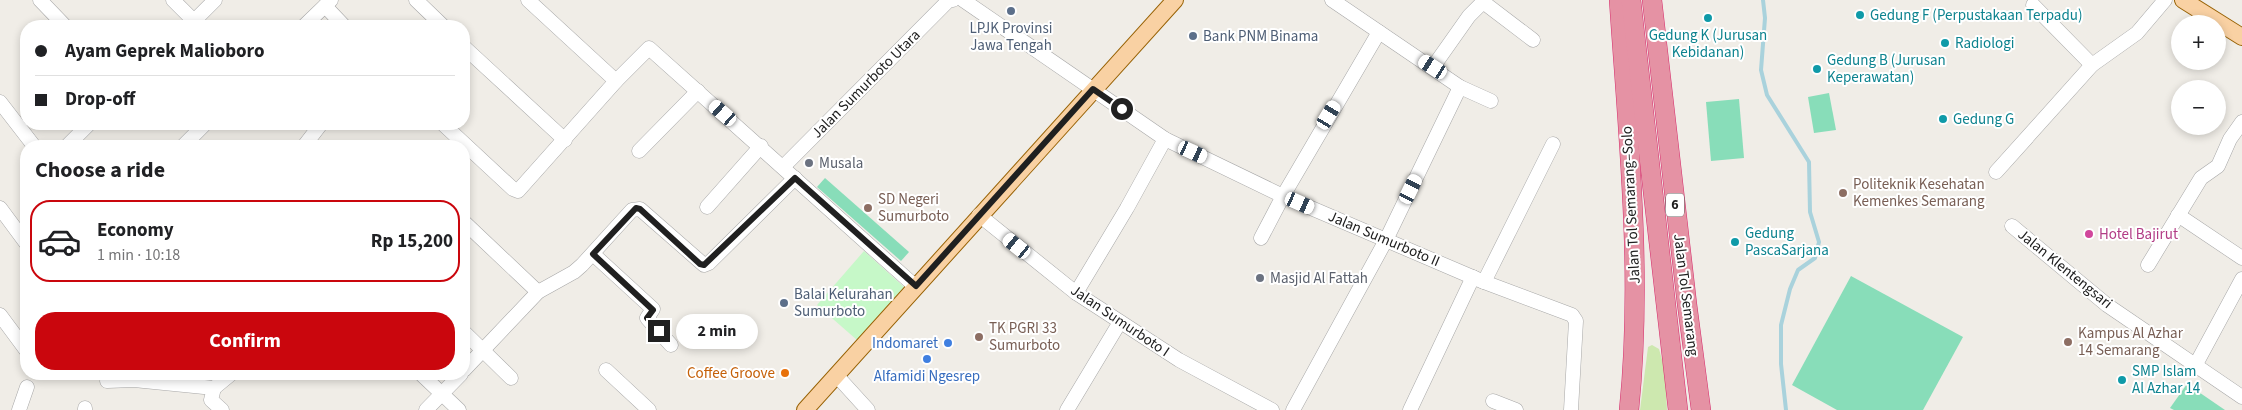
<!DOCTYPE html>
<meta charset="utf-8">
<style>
:root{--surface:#fff;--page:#f2f2f2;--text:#202124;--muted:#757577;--line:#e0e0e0;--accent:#ca060d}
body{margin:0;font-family:"Source Sans 3",sans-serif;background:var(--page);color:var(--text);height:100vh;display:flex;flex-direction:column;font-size:19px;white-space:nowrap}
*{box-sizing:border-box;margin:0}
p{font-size:16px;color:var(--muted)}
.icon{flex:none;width:28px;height:28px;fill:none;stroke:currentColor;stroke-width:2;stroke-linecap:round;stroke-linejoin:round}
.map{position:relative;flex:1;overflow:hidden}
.drawer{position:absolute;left:20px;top:140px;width:450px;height:240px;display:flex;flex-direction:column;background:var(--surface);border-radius:20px;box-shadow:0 2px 8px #0003}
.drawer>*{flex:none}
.guide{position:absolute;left:20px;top:20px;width:450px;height:110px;border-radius:20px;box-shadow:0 2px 8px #0003;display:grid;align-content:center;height:110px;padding:0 15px;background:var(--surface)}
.buttons{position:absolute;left:2171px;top:15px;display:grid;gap:10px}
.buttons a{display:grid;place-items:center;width:55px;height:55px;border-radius:50%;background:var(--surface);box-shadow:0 2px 8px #0003;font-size:25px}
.end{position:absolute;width:22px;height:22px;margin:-11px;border:6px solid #202020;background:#fff;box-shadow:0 0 0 2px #fff}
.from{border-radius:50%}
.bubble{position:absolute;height:35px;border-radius:18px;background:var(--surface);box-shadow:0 2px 8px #0003;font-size:16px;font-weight:700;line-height:35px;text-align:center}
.car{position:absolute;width:15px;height:30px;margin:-15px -8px;border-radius:6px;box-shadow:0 0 4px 1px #0007;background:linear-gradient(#fff 24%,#345 0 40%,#fff 0 76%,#345 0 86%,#fff 0)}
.guide b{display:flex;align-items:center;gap:18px;height:48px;font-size:19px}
.guide b+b{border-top:1px solid var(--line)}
.guide i{width:12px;height:12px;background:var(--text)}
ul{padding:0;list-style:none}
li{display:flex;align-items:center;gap:15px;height:82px;margin:0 10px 8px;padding:0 5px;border:2px solid transparent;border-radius:20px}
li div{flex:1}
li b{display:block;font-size:19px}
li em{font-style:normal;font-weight:700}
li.current{border-color:var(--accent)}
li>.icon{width:45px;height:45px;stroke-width:1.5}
h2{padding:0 15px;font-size:22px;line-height:60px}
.primary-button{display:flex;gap:10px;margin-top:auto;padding:10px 15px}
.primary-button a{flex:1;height:58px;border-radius:20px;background:var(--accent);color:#fff;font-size:20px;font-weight:700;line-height:58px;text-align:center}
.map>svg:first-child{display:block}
.grass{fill:#cde8af}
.park{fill:#c6f8c8}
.pitch{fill:#88ddb9}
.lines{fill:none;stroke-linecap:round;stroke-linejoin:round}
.stream{stroke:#a9d2dc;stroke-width:4}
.minor-casing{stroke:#a7a7a7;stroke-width:15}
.major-casing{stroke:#986205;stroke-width:18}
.highway-casing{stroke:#d62c6c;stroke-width:20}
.minor{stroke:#fff;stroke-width:14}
.major{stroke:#f9d1a3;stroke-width:16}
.highway{stroke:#e592a4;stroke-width:19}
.route{stroke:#202020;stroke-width:6}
.service-dot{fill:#5c6f8a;stroke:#fff;stroke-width:2}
.culture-dot{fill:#0f9aa8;stroke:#fff;stroke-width:2}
.worship-dot{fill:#6b7280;stroke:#fff;stroke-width:2}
.education-dot{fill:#8d6e63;stroke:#fff;stroke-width:2}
.hotel-dot{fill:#d1479c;stroke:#fff;stroke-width:2}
.shop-dot{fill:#3f7fe0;stroke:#fff;stroke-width:2}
.food-dot{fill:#e8710a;stroke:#fff;stroke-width:2}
.labels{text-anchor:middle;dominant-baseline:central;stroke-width:4;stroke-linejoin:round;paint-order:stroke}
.shield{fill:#fff;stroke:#636363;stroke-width:1}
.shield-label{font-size:14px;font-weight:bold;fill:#202020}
.culture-label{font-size:15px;fill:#0d838f;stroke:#fff;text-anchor:start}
.service-label{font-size:15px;fill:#4e5e75;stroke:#fff;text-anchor:start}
.street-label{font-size:15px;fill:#202020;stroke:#fff}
.worship-label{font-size:15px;fill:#5b616d;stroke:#fff;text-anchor:start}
.education-label{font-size:15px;fill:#785e54;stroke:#fff;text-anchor:start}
.hotel-label{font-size:15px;fill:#b23c85;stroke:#fff;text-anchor:start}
.shop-label{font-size:15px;fill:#366cbe;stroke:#fff;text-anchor:end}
.food-label{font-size:15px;fill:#c56008;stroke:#fff;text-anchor:end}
</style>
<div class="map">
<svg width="2242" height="410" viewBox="0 0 2242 410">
<rect width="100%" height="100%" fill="#f0ede7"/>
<polygon class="grass" points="1652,345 1659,349 1665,370 1667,410 1640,410 1648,347"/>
<polygon class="park" points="864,251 904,287 857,340 817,305"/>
<g class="pitch">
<polygon points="1829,93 1836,130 1814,133 1808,97"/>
<polygon points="1739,99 1744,158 1711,161 1706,102"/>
<polygon points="825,178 909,252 901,261 817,187"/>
<polygon points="1851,276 1963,337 1923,410 1837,410 1792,385"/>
<polygon points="2187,384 2225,410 2174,410 2170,408"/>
</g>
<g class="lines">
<polyline class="stream" points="1763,0 1765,18 1761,70 1767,95 1809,162 1810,212 1819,242 1815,258 1798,270 1790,289 1781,325 1781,364 1786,410"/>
<defs>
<g id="minor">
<polyline points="40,0 65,26"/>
<polyline points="173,0 199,26"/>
<polyline points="416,0 443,26"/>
<polyline points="528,0 616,81"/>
<polyline points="963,0 1165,139 1283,196 1484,282 1572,315 1576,321 1571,410"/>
<polyline points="1483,2 1533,40"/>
<polyline points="2033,5 2092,65"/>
<polyline points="325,6 344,26"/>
<polyline points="189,26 215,0"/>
<polyline points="304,26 331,0"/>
<polyline points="464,47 565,140"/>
<polyline points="1433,67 1469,16 1485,0"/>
<polyline points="1460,87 1491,101"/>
<polyline points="0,102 34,146"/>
<polyline points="443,124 513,189 518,191 616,81 649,48 916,287"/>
<polyline points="67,146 89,124"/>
<polyline points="183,146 205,124"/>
<polyline points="304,146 321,124"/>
<polyline points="639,151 698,91"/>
<polyline points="783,167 948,1 953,0"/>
<polyline points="1996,172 2092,65 2137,33 2165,0"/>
<polyline points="707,207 761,146"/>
<polyline points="0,208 26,243"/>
<polyline points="979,215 1076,293 1179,360 1272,410"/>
<polyline points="2178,215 2242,258"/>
<polyline points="464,222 538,292"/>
<polyline points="2012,226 2107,305 2242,397"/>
<polyline points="1261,238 1283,196 1379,32"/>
<polyline points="593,254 653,309 647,318 671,345"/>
<polyline points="2148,265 2201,178 2218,166 2230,139 2242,122"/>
<polyline points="1484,282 1553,144"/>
<polyline points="1076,293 1127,208 1165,139"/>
<polyline points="0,315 26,350"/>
<polyline points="464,332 511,378"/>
<polyline points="2195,366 2242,279"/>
<polyline points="464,370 538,292 574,272 582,265 632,210 640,209 704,265 709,263 795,178"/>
<polyline points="606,370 649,410"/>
<polyline points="421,374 459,410"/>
<polyline points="837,376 868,410"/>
<polyline points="107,381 134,380 214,388 231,374"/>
<polyline points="214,388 211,400 222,410"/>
<polyline points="1493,401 1516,410"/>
<polyline points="19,410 27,387"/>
<polyline points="85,410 85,408"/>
<polyline points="426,410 461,374"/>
<polyline points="1067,410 1120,322"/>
<polyline points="1293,410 1386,240 1460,87 1332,0"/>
<polyline points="1410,410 1473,277"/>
</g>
<g id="major">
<polyline points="2183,0 2242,37"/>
<polyline points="805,410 1175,0"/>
</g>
<g id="highway">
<path d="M1619,0C1628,136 1643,274 1629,410"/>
<polyline points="1631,0 1678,410"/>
<polyline points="1652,0 1687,304 1701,410"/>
</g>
</defs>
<use href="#minor" class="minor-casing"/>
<use href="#major" class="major-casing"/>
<use href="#highway" class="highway-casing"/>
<use href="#minor" class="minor"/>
<use href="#major" class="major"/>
<use href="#highway" class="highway"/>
</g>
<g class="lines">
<polyline class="route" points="659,331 647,318 653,310 593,254 636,208 640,209 700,264 704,265 795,178 916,286 1093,89 1122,109"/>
</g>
<g class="service-dot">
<circle cx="1011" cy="11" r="5"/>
<circle cx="1193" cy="36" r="5"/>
<circle cx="784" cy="303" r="5"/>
</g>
<g class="culture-dot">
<circle cx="1860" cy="15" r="5"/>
<circle cx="1708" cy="18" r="5"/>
<circle cx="1945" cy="43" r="5"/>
<circle cx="1817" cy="69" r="5"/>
<circle cx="1943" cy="119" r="5"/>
<circle cx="1735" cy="242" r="5"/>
<circle cx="2122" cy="380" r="5"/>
</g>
<g class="worship-dot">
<circle cx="809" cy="163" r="5"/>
<circle cx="1260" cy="278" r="5"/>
</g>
<g class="education-dot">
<circle cx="1843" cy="193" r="5"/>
<circle cx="868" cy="208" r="5"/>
<circle cx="979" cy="337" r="5"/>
<circle cx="2068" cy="342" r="5"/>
</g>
<circle class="hotel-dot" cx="2089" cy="234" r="5"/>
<g class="shop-dot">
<circle cx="948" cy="343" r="5"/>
<circle cx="927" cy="359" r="5"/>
</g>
<circle class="food-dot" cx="785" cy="373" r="5"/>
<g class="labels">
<rect class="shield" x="1666" y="193.5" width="18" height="23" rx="4"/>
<g class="shield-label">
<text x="1675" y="205">6</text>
</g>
<g class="culture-label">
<text x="1870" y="15">Gedung F (Perpustakaan Terpadu)</text>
<text x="1708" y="35" text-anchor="middle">Gedung K (Jurusan<tspan x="1708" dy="17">Kebidanan)</tspan></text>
<text x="1955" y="43">Radiologi</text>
<text x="1827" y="60">Gedung B (Jurusan<tspan x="1827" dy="17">Keperawatan)</tspan></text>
<text x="1953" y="119">Gedung G</text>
<text x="1745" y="233">Gedung<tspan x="1745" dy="17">PascaSarjana</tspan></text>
<text x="2132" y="371">SMP Islam<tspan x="2132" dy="17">Al Azhar 14</tspan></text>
</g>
<g class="service-label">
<text x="1011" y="28" text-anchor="middle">LPJK Provinsi<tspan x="1011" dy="17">Jawa Tengah</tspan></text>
<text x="1203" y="36">Bank PNM Binama</text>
<text x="794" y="294">Balai Kelurahan<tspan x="794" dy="17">Sumurboto</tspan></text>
</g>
<g class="street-label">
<text transform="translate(866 84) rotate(-45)">Jalan Sumurboto Utara</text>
<text transform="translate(1631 205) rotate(-93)">Jalan Tol Semarang–Solo</text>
<text transform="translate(1384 239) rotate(23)">Jalan Sumurboto II</text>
<text transform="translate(2065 269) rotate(39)">Jalan Klentengsari</text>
<text transform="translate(1686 295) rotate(83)">Jalan Tol Semarang</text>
<text transform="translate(1120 321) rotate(34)">Jalan Sumurboto I</text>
</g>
<g class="worship-label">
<text x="819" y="163">Musala</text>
<text x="1270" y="278">Masjid Al Fattah</text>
</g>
<g class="education-label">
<text x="1853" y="184">Politeknik Kesehatan<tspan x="1853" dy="17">Kemenkes Semarang</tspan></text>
<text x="878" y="199">SD Negeri<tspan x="878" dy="17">Sumurboto</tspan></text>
<text x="989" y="328">TK PGRI 33<tspan x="989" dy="17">Sumurboto</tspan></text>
<text x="2078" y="333">Kampus Al Azhar<tspan x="2078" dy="17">14 Semarang</tspan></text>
</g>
<g class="hotel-label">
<text x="2099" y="234">Hotel Bajirut</text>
</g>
<g class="shop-label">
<text x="938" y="343">Indomaret</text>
<text x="927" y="376" text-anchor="middle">Alfamidi Ngesrep</text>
</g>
<g class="food-label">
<text x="775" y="373">Coffee Groove</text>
</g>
</g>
</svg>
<div class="buttons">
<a>+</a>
<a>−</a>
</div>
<i class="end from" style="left:1122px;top:109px"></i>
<i class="end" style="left:659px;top:331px"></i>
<div class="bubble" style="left:676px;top:314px;width:82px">2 min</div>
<i class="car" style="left:1433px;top:67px;rotate:303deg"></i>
<i class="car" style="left:723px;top:113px;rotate:311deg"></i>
<i class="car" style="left:1329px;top:115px;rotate:31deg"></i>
<i class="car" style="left:1193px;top:152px;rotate:115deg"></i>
<i class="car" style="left:1411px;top:189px;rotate:26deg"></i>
<i class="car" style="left:1300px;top:203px;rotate:114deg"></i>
<i class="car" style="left:1017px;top:246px;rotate:309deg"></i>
<div class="guide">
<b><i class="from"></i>Ayam Geprek Malioboro</b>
<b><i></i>Drop-off</b>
</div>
<section class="drawer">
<h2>Choose a ride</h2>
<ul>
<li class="current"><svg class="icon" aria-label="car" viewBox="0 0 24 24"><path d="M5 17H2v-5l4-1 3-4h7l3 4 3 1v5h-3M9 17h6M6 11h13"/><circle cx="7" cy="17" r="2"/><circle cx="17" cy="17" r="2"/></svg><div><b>Economy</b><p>1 min · 10:18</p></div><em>Rp 15,200</em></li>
</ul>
<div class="primary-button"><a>Confirm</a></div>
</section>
</div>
